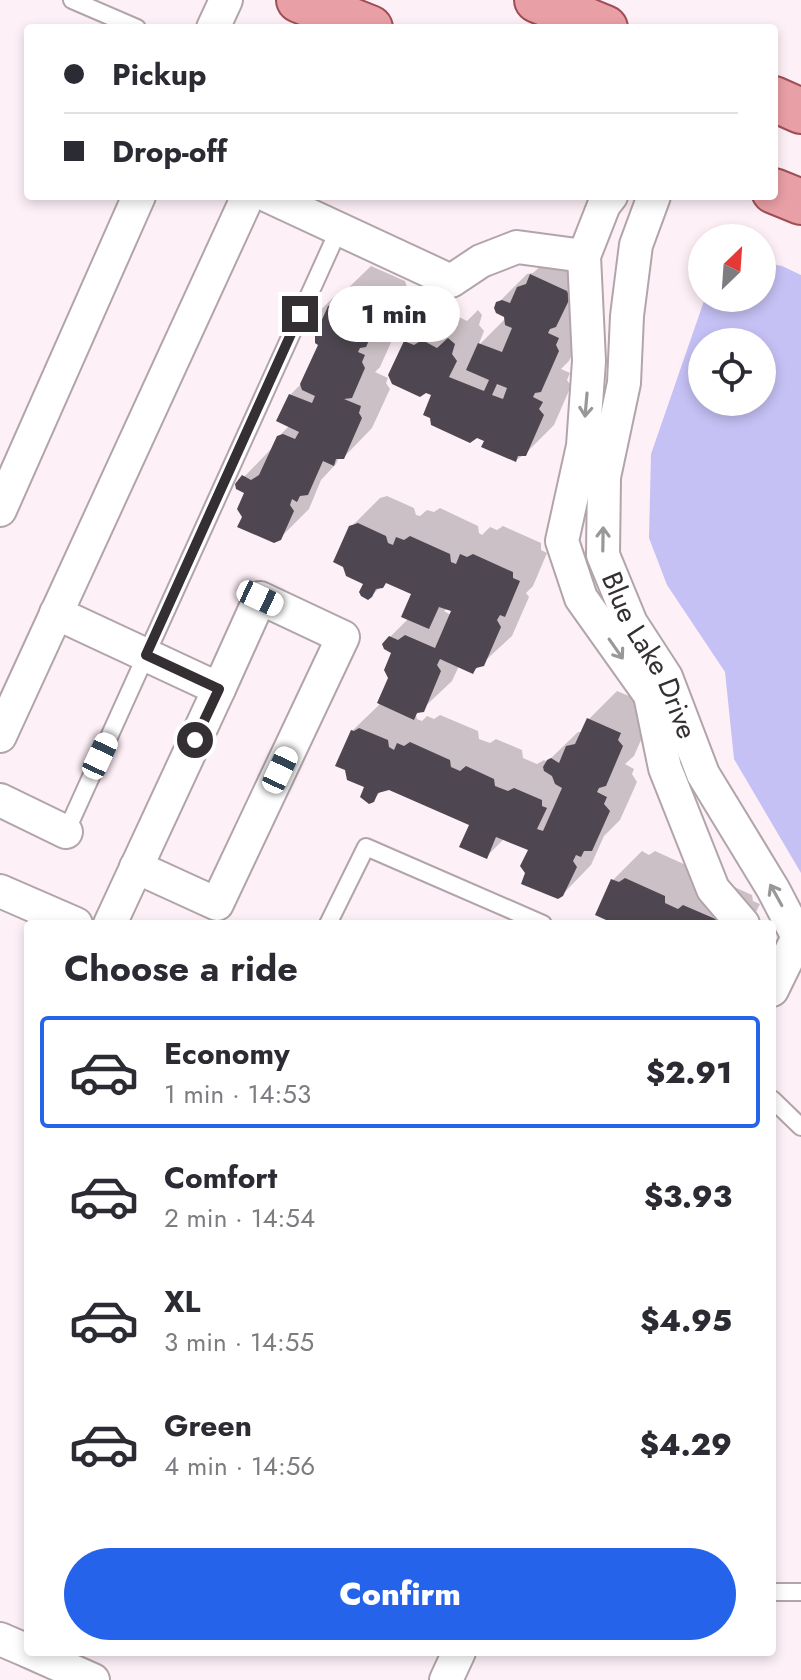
<!DOCTYPE html>
<meta charset="utf-8">
<style>
:root{--surface:#fff;--page:#f7f7f7;--text:#2b2b33;--muted:#7c7c81;--line:#e1e1e2;--accent:#2563eb}
body{margin:0;font-family:Jost,sans-serif;background:var(--page);color:var(--text);height:100vh;display:flex;flex-direction:column;font-size:30px;white-space:nowrap}
*{box-sizing:border-box;margin:0}
p{font-size:26px;color:var(--muted)}
.icon{flex:none;width:44px;height:44px;fill:none;stroke:currentColor;stroke-width:2;stroke-linecap:round;stroke-linejoin:round}
.map{position:relative;flex:1;overflow:hidden}
.details{position:absolute;left:24px;top:920px;width:752px;height:736px;display:flex;flex-direction:column;background:var(--surface);border-radius:8px;box-shadow:0 4px 12px #0003}
.details>*{flex:none}
.hud{position:absolute;left:24px;top:24px;width:754px;height:176px;border-radius:8px;box-shadow:0 4px 12px #0003;display:grid;align-content:center;height:176px;padding:0 40px;background:var(--surface)}
.needle{width:52px;rotate:25deg}
.controls{position:absolute;left:688px;top:224px;display:grid;gap:16px}
.controls a{display:grid;place-items:center;width:88px;height:88px;border-radius:50%;background:var(--surface);box-shadow:0 4px 12px #0003;font-size:40px}
.end{position:absolute;width:36px;height:36px;margin:-18px;border:10px solid #342f32;background:#fff;box-shadow:0 0 0 4px #fff}
.from{border-radius:50%}
.bubble{position:absolute;height:56px;border-radius:28px;background:var(--surface);box-shadow:0 4px 12px #0003;font-size:26px;font-weight:800;line-height:56px;text-align:center}
.car{position:absolute;width:24px;height:48px;margin:-24px -12px;border-radius:10px;box-shadow:0 0 6px 2px #0007;background:linear-gradient(#fff 24%,#345 0 40%,#fff 0 76%,#345 0 86%,#fff 0)}
.hud b{display:flex;align-items:center;gap:28px;height:76px;font-size:30px}
.hud b+b{border-top:2px solid var(--line)}
.hud i{width:20px;height:20px;background:var(--text)}
ul{padding:0;list-style:none}
li{display:flex;align-items:center;gap:24px;height:112px;margin:0 16px 12px;padding:0 24px;border:4px solid transparent;border-radius:8px}
li div{flex:1}
li b{display:block;font-size:30px}
li em{font-style:normal;font-weight:800}
li.current{border-color:var(--accent)}
li>.icon{width:72px;height:72px;stroke-width:1.5}
h2{padding:0 40px;font-size:36px;line-height:96px}
.button{display:flex;gap:16px;margin-top:auto;padding:16px 40px}
.button a{flex:1;height:92px;border-radius:48px;background:var(--accent);color:#fff;font-size:32px;font-weight:800;line-height:92px;text-align:center}
.map>svg:first-child{display:block}
.water{fill:#c5c1f5;fill-rule:evenodd}
.shadow{fill:#0003;fill-rule:evenodd}
.building{fill:#4e4751;fill-rule:evenodd}
.lines{fill:none;stroke-linecap:round;stroke-linejoin:round}
.service-casing{stroke:#b1a4aa;stroke-width:20}
.minor-casing{stroke:#b1a4aa;stroke-width:36}
.primary-casing{stroke:#a04e56;stroke-width:48}
.service{stroke:#fff;stroke-width:16}
.minor{stroke:#fff;stroke-width:32}
.primary{stroke:#e99fa6;stroke-width:44}
.oneway{stroke:#9a9798}
.route{stroke:#342f32;stroke-width:10}
.labels{text-anchor:middle;dominant-baseline:central;stroke-width:8;stroke-linejoin:round;paint-order:stroke}
.street-label{font-size:28px;fill:#342f32;stroke:#fff}
</style>
<div class="map">
<svg width="801" height="1680" viewBox="0 0 801 1680">
<rect width="100%" height="100%" fill="#fef0f7"/>
<path class="water" d="M762,262L782,266L801,275V873L734,759L725,672L667,585L649,538L651,454L705,298H762ZM702,342H762V402H702Z"/>
<g class="shadow">
<polygon points="561,247 587,322 569,361 561,369 570,373 567,380 571,386 554,425 525,454 516,460 486,441 405,342 434,313 444,318 451,313 467,321 478,310 482,315 479,325 484,331 478,346 506,318 498,303 527,274 533,273"/>
<polygon points="371,266 405,281 407,287 394,316 386,324 392,327 389,332 393,338 380,367 375,372 388,378 386,383 390,389 372,428 344,457 339,457 336,464 321,480 309,509 280,538 244,516 247,492 244,477 272,448 278,437 290,425 290,395 303,382 320,344 317,334 307,326 309,321 339,292 344,292"/>
<path d="M387,496L414,508L416,515L420,516L427,510L434,512L440,508L478,526L479,533L482,535L490,527L497,530L503,526L541,543V550L547,553L533,586L526,593L529,597L512,636L473,672L459,666L452,681L416,715L417,719L422,721L427,716L434,719L440,715L478,731L479,739L490,743L496,739L522,750L523,758L537,764L544,760L547,762L578,732H583L589,719L617,691L648,704L651,717L634,756L625,764L634,769L632,774L637,782L620,820L604,836L591,865L562,895L531,849L505,838L486,857L472,824L389,788L383,789L373,800L352,731L381,703L391,678L394,652L390,637L409,618L414,593L387,581L371,596L351,527L380,498ZM448,608L453,610L451,615L444,611Z"/>
<polygon points="642,851 649,855 655,851 752,895 753,901 760,904 750,924 620,924 613,880"/>
</g>
<g class="building">
<path d="M530,274L567,291L570,298L556,327L550,329L548,333L559,338L556,345L559,351L541,392L535,393L533,397L543,402L539,409L544,415L526,456H518L516,462L481,447L484,441L477,438L470,443L431,425L430,418L423,415L431,395L426,393L420,397L392,384L388,375L404,341L414,345L422,340L437,348L448,338L455,344L452,354L457,361L449,377L484,391L489,380L466,370L478,343L502,352L512,328L505,325L504,317L496,313L494,308L496,302L502,300L510,303L517,287L526,284ZM497,384L507,388L503,399L492,395Z"/>
<polygon points="341,293 376,309 380,317 366,347 360,348 358,352 365,355 362,362 365,368 352,398 344,399 361,406 359,413 362,418 344,459 336,459 334,466 323,461 308,495 300,496 297,502 292,499 290,505 294,511 281,540 274,543 237,527 242,517 237,509 244,493 236,489 235,484 242,475 251,480 259,475 277,436 283,434 295,439 299,432 276,421 289,394 312,403 315,396 302,390 300,384 318,345 315,343 315,336 307,332 305,326 312,319 321,322 328,306 337,303"/>
<polygon points="358,523 386,536 388,543 393,545 396,537 404,540 410,536 450,554 451,562 456,564 460,554 467,557 473,554 513,572 513,578 520,581 505,617 500,615 497,620 501,627 484,666 476,668 473,674 440,659 437,665 441,671 424,712 417,713 414,720 377,703 388,678 384,670 391,653 384,649 382,644 389,636 398,640 405,635 435,648 451,611 439,607 429,629 401,617 411,594 386,583 383,588 376,589 372,597 368,600 361,596 359,592 363,584 346,576 343,567 333,562 349,526"/>
<polygon points="587,718 621,733 618,740 623,746 606,786 599,788 597,792 607,797 604,804 610,811 592,851 584,851 581,857 576,855 573,861 577,867 563,896 558,899 521,884 525,873 520,866 528,850 496,837 487,859 459,847 469,825 389,790 378,793 374,802 369,804 360,797 364,787 347,780 345,770 335,766 351,730 354,731 359,728 388,740 389,747 394,750 397,743 404,746 410,742 450,760 451,767 460,771 466,766 494,779 495,786 508,791 514,788 542,800 542,806 547,808 537,829 543,831 562,788 555,784 552,776 544,771 543,767 547,760 551,758 559,763 566,746 575,744"/>
<polygon points="625,878 665,896 665,903 678,909 683,905 727,924 615,924 595,915 611,879 619,882"/>
</g>
<g class="lines">
<defs>
<g id="service">
<polyline points="72,0 137,28"/>
<polyline points="66,832 339,229"/>
<polyline points="328,924 366,847 543,924"/>
<polyline points="772,1099 801,1127"/>
<polyline points="772,1592 801,1592"/>
</g>
<g id="minor">
<polyline points="213,28 226,0"/>
<polyline points="268,196 451,281 481,261 517,247 584,256"/>
<polyline points="611,196 604,205 584,256 589,361 583,446 562,541 581,598 650,695 665,768 713,889 743,924"/>
<path id="s1" d="M654,196L636,245L627,316L624,383L604,477L603,555L631,623L666,677L703,774L773,889L798,937L772,990"/>
<polyline points="0,510 139,196"/>
<polyline points="56,613 219,689 260,598 343,637 217,904 136,867"/>
<polyline points="0,736 248,196"/>
<polyline points="0,800 66,832"/>
<polyline points="0,891 76,924"/>
<polyline points="110,924 219,689"/>
<polyline points="0,1639 28,1651"/>
<polyline points="30,1652 93,1680"/>
<polyline points="446,1680 459,1652"/>
</g>
<g id="primary">
<polyline points="299,0 370,28"/>
<polyline points="537,0 605,28"/>
<polyline points="774,99 801,111"/>
<polyline points="774,191 801,202"/>
</g>
</defs>
<use href="#service" class="service-casing"/>
<use href="#minor" class="minor-casing"/>
<use href="#primary" class="primary-casing"/>
<use href="#service" class="service"/>
<use href="#minor" class="minor"/>
<use href="#primary" class="primary"/>
</g>
<defs><path id="oneway-shaft" d="M-6 0H5M1.5-3L5.5 0L1.5 3" fill="none" stroke-width="1.6" stroke-linecap="round" stroke-linejoin="round" transform="scale(2)"/></defs>
<g class="oneway">
<use href="#oneway-shaft" transform="translate(586 405) rotate(95)"/>
<use href="#oneway-shaft" transform="translate(603 539) rotate(-89)"/>
<use href="#oneway-shaft" transform="translate(616 649) rotate(55)"/>
<use href="#oneway-shaft" transform="translate(776 895) rotate(-119)"/>
</g>
<g class="lines">
<polyline class="route" points="195,740 219,689 146,655 300,314"/>
</g>
<g class="labels">
<g class="street-label">
<text stroke="none"><textPath href="#s1" startOffset="476">Blue Lake Drive</textPath></text>
</g>
</g>
</svg>
<div class="controls">
<a><svg class="needle" viewBox="-14 -14 28 28"><path d="M0-13l5 13h-10z" fill="#e53935"/><path d="M0 13l5-13h-10z" fill="#7c7c81"/></svg></a>
<a><svg class="icon" aria-label="locate" viewBox="0 0 24 24"><circle cx="12" cy="12" r="6"/><path d="M12 2v4M12 18v4M2 12h4M18 12h4"/></svg></a>
</div>
<i class="end from" style="left:195px;top:740px"></i>
<i class="end" style="left:300px;top:314px"></i>
<div class="bubble" style="left:328px;top:286px;width:132px">1 min</div>
<i class="car" style="left:260px;top:598px;rotate:115deg"></i>
<i class="car" style="left:100px;top:756px;rotate:25deg"></i>
<i class="car" style="left:280px;top:770px;rotate:25deg"></i>
<div class="hud">
<b><i class="from"></i>Pickup</b>
<b><i></i>Drop-off</b>
</div>
<section class="details">
<h2>Choose a ride</h2>
<ul>
<li class="current"><svg class="icon" aria-label="car" viewBox="0 0 24 24"><path d="M5 17H2v-5l4-1 3-4h7l3 4 3 1v5h-3M9 17h6M6 11h13"/><circle cx="7" cy="17" r="2"/><circle cx="17" cy="17" r="2"/></svg><div><b>Economy</b><p>1 min · 14:53</p></div><em>$2.91</em></li>
<li><svg class="icon" aria-label="car" viewBox="0 0 24 24"><path d="M5 17H2v-5l4-1 3-4h7l3 4 3 1v5h-3M9 17h6M6 11h13"/><circle cx="7" cy="17" r="2"/><circle cx="17" cy="17" r="2"/></svg><div><b>Comfort</b><p>2 min · 14:54</p></div><em>$3.93</em></li>
<li><svg class="icon" aria-label="car" viewBox="0 0 24 24"><path d="M5 17H2v-5l4-1 3-4h7l3 4 3 1v5h-3M9 17h6M6 11h13"/><circle cx="7" cy="17" r="2"/><circle cx="17" cy="17" r="2"/></svg><div><b>XL</b><p>3 min · 14:55</p></div><em>$4.95</em></li>
<li><svg class="icon" aria-label="car" viewBox="0 0 24 24"><path d="M5 17H2v-5l4-1 3-4h7l3 4 3 1v5h-3M9 17h6M6 11h13"/><circle cx="7" cy="17" r="2"/><circle cx="17" cy="17" r="2"/></svg><div><b>Green</b><p>4 min · 14:56</p></div><em>$4.29</em></li>
</ul>
<div class="button"><a>Confirm</a></div>
</section>
</div>
